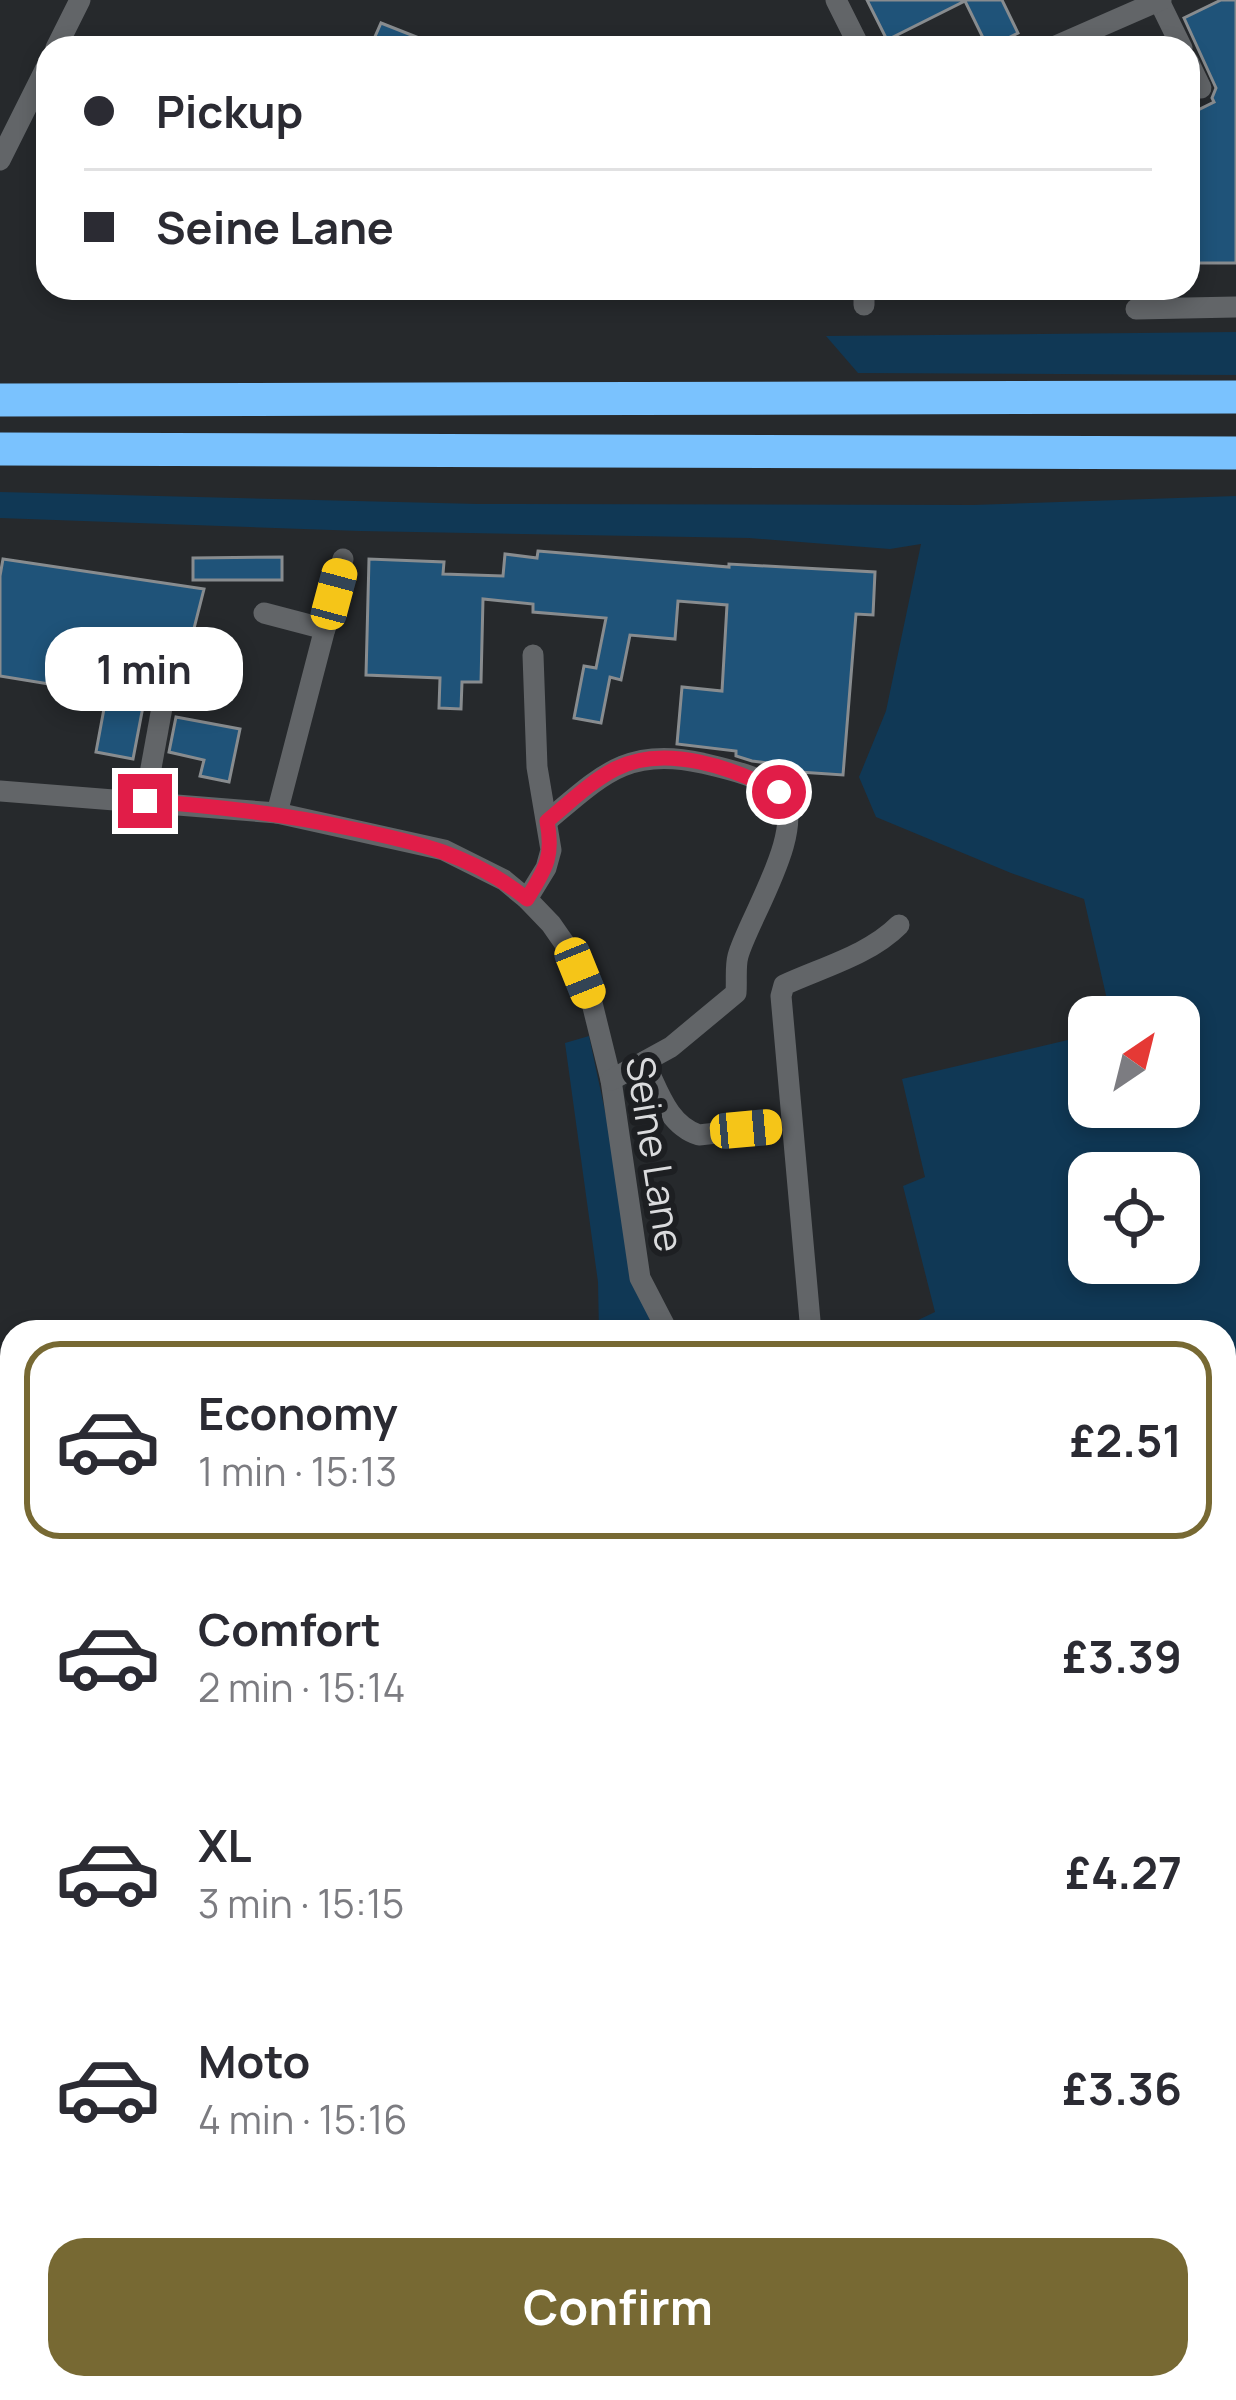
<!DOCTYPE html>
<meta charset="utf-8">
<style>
:root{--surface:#fff;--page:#f2f2f3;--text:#2b2b33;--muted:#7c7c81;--line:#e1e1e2;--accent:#776933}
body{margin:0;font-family:Manrope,sans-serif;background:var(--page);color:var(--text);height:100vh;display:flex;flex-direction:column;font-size:45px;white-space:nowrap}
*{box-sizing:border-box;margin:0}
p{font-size:39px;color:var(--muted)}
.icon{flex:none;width:66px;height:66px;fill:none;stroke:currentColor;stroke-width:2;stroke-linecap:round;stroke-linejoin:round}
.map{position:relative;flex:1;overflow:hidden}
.sheet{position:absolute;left:0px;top:1320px;width:1236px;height:1080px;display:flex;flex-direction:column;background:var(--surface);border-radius:36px 36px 0 0;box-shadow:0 6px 18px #0003}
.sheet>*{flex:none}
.banner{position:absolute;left:36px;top:36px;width:1164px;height:264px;border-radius:36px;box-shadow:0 6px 18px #0003;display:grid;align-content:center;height:264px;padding:0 48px;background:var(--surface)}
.needle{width:78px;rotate:35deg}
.controls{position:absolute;left:1068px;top:996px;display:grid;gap:24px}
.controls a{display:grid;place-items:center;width:132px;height:132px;border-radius:24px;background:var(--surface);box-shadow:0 6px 18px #0003;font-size:60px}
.end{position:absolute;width:54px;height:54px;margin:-27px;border:15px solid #e11d48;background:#fff;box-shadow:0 0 0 6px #fff}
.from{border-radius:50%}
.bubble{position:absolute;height:84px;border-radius:36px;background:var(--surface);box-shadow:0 6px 18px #0003;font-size:39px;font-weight:700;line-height:84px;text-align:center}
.car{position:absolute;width:36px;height:72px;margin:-36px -18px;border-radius:15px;box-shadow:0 0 9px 3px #0007;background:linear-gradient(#f5c518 24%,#345 0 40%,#f5c518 0 76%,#345 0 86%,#f5c518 0)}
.banner b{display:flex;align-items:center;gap:42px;height:114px;font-size:45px}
.banner b+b{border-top:3px solid var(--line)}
.banner i{width:30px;height:30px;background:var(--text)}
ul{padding:21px 0 0;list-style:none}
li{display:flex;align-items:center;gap:36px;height:198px;margin:0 24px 18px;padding:0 24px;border:6px solid transparent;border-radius:36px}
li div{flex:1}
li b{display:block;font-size:45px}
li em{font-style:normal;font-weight:700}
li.selected{border-color:var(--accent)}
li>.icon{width:108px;height:108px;stroke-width:1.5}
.action{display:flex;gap:24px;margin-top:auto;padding:24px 48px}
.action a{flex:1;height:138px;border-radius:36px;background:var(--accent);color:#fff;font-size:48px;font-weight:700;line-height:138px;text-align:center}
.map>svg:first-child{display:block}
.green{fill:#103855;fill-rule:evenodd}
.building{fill:#1f5379;stroke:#888c8f;stroke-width:3}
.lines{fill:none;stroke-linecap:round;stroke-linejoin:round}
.path{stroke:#707274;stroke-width:3;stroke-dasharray:3 9;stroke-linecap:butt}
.minor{stroke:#626568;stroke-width:21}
.highway{stroke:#7ac2fe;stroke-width:33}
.route{stroke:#e11d48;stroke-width:15}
.labels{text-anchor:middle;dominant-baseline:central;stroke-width:12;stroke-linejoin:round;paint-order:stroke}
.street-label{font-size:39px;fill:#dadbdd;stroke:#1d1f22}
</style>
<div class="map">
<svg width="1236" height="2400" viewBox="0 0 1236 2400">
<rect width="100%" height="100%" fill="#26292c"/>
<g class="green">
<polygon points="1236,332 1236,375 858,373 826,336"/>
<path d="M0,492L478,504L973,505L1236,496V1631L1224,1653V1332H893L935,1312L903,1186L925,1177L902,1079L1089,1035V1107H1179V1017H1111L1084,899L1011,873L876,817L859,777L886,711L921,544L890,549L749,538L360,531L0,518ZM1089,1173H1179V1263H1089Z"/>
<polygon points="589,1036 652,1332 599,1332 598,1282 565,1043"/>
<polygon points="1224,1751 1236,1787 1236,1923 1224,1906"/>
<polygon points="12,1996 12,2094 0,2104 0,2006"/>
</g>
<g class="building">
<polygon points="867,0 1002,0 1018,33 988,48 965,1 887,40"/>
<polygon points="1221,0 1236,0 1236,263 1188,263 1188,115 1214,102 1212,98 1216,88 1184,18"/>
<polygon points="381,23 442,47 442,48 370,48"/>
<polygon points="538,551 729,567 729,564 875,572 873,615 856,614 843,775 785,771 785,765 752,761 736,756 736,751 677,744 682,687 722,691 727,605 678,601 675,639 630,635 621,680 610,677 601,723 574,718 584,666 596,668 606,618 533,612 533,604 483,599 481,682 462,682 461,709 439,708 440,678 366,675 369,559 444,562 443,574 503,576 505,554 537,558"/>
<polygon points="282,557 282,580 193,580 193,558"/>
<polygon points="3,559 204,589 186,660 226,668 222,684 183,676 183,665 179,658 171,654 163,655 157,660 154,670 150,670 133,759 96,752 113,660 111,659 113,647 56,640 49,684 0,676 0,576"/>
<polygon points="176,717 240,729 229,782 200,776 204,760 169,752"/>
</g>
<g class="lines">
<g class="path">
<polyline points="0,1739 12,1746"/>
<polyline points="0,1993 12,1984"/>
<polyline points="0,2071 12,2060"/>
<polyline points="1224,2346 1236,2355"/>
<polyline points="931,2388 941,2400"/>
</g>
<g class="minor">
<polyline points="836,0 860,48"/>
<polyline points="1159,1 1182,48"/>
<polyline points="56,48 80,0"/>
<polyline points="1051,48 1161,0"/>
<polyline points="1188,61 1201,88"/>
<polyline points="0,160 48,64"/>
<polyline points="864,288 864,305"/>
<polyline points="1136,309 1236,307"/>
<polyline points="264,613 325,629"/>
<polyline points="0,791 277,813 444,850 504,880 527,899 551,924 567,947 591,999 611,1080 640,1278 668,1332"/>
<polyline points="145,801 169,669"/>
<polyline points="277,813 343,559"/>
<path d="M547,821C601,776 627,746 702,763C723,768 764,777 779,792C811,824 747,921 738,956C735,967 737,981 736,993L671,1047L611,1080"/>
<polyline points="527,899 546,868 551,850 537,767 533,655"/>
<path d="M644,1062C658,1089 667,1125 699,1135L769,1127"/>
<path d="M811,1332L781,996L784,985C823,967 869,955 899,925"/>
<polyline points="1224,1944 1236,1962"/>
<polyline points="0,2254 12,2242"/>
<polyline points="1066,2388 1083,2400"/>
<polyline points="119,2394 120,2388"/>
<polyline points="276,2400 277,2388"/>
<polyline points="610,2400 614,2388"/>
<polyline points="870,2400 883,2388"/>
<polyline points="1147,2400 1160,2388"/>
</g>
<g class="highway">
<polyline points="0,400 1236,397"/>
<polyline points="0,449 1236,453"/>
</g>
</g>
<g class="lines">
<path class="route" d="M145,801C214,806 280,813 348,828C417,842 471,854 527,899C545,869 554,858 547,821C569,803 590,782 615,769C665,743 733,768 779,792"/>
</g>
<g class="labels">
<g class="street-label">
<text transform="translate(656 1154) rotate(81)">Seine Lane</text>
</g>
</g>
</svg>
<div class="controls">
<a><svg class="needle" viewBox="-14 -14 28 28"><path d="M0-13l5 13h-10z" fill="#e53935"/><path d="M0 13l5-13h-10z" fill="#7c7c81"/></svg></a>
<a><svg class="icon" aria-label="locate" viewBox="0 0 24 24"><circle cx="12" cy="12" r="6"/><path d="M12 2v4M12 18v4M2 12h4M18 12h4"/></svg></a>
</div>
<i class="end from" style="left:779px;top:792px"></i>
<i class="end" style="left:145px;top:801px"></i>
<div class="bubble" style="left:45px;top:627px;width:198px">1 min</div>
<i class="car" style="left:334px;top:594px;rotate:15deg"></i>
<i class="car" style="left:580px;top:973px;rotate:158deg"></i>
<i class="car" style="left:746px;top:1129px;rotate:85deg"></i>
<div class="banner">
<b><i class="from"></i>Pickup</b>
<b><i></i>Seine Lane</b>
</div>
<section class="sheet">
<ul>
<li class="selected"><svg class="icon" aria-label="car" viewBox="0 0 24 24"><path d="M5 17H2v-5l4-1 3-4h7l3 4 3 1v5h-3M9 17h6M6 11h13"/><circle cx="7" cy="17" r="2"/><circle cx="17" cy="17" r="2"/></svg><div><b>Economy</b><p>1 min · 15:13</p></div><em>£2.51</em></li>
<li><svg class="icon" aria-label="car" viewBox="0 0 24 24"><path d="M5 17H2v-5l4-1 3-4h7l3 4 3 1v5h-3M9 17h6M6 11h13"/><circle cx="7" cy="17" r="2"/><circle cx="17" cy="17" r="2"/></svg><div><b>Comfort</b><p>2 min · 15:14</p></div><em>£3.39</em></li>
<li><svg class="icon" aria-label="car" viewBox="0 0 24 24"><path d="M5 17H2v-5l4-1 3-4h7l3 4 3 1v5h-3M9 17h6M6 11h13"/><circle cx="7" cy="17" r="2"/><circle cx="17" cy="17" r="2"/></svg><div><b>XL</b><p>3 min · 15:15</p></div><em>£4.27</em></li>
<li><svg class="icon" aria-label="car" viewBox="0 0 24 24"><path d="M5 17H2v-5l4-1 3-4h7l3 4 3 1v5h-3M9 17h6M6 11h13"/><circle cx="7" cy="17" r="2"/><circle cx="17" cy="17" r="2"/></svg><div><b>Moto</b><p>4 min · 15:16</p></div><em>£3.36</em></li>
</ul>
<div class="action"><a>Confirm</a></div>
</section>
</div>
